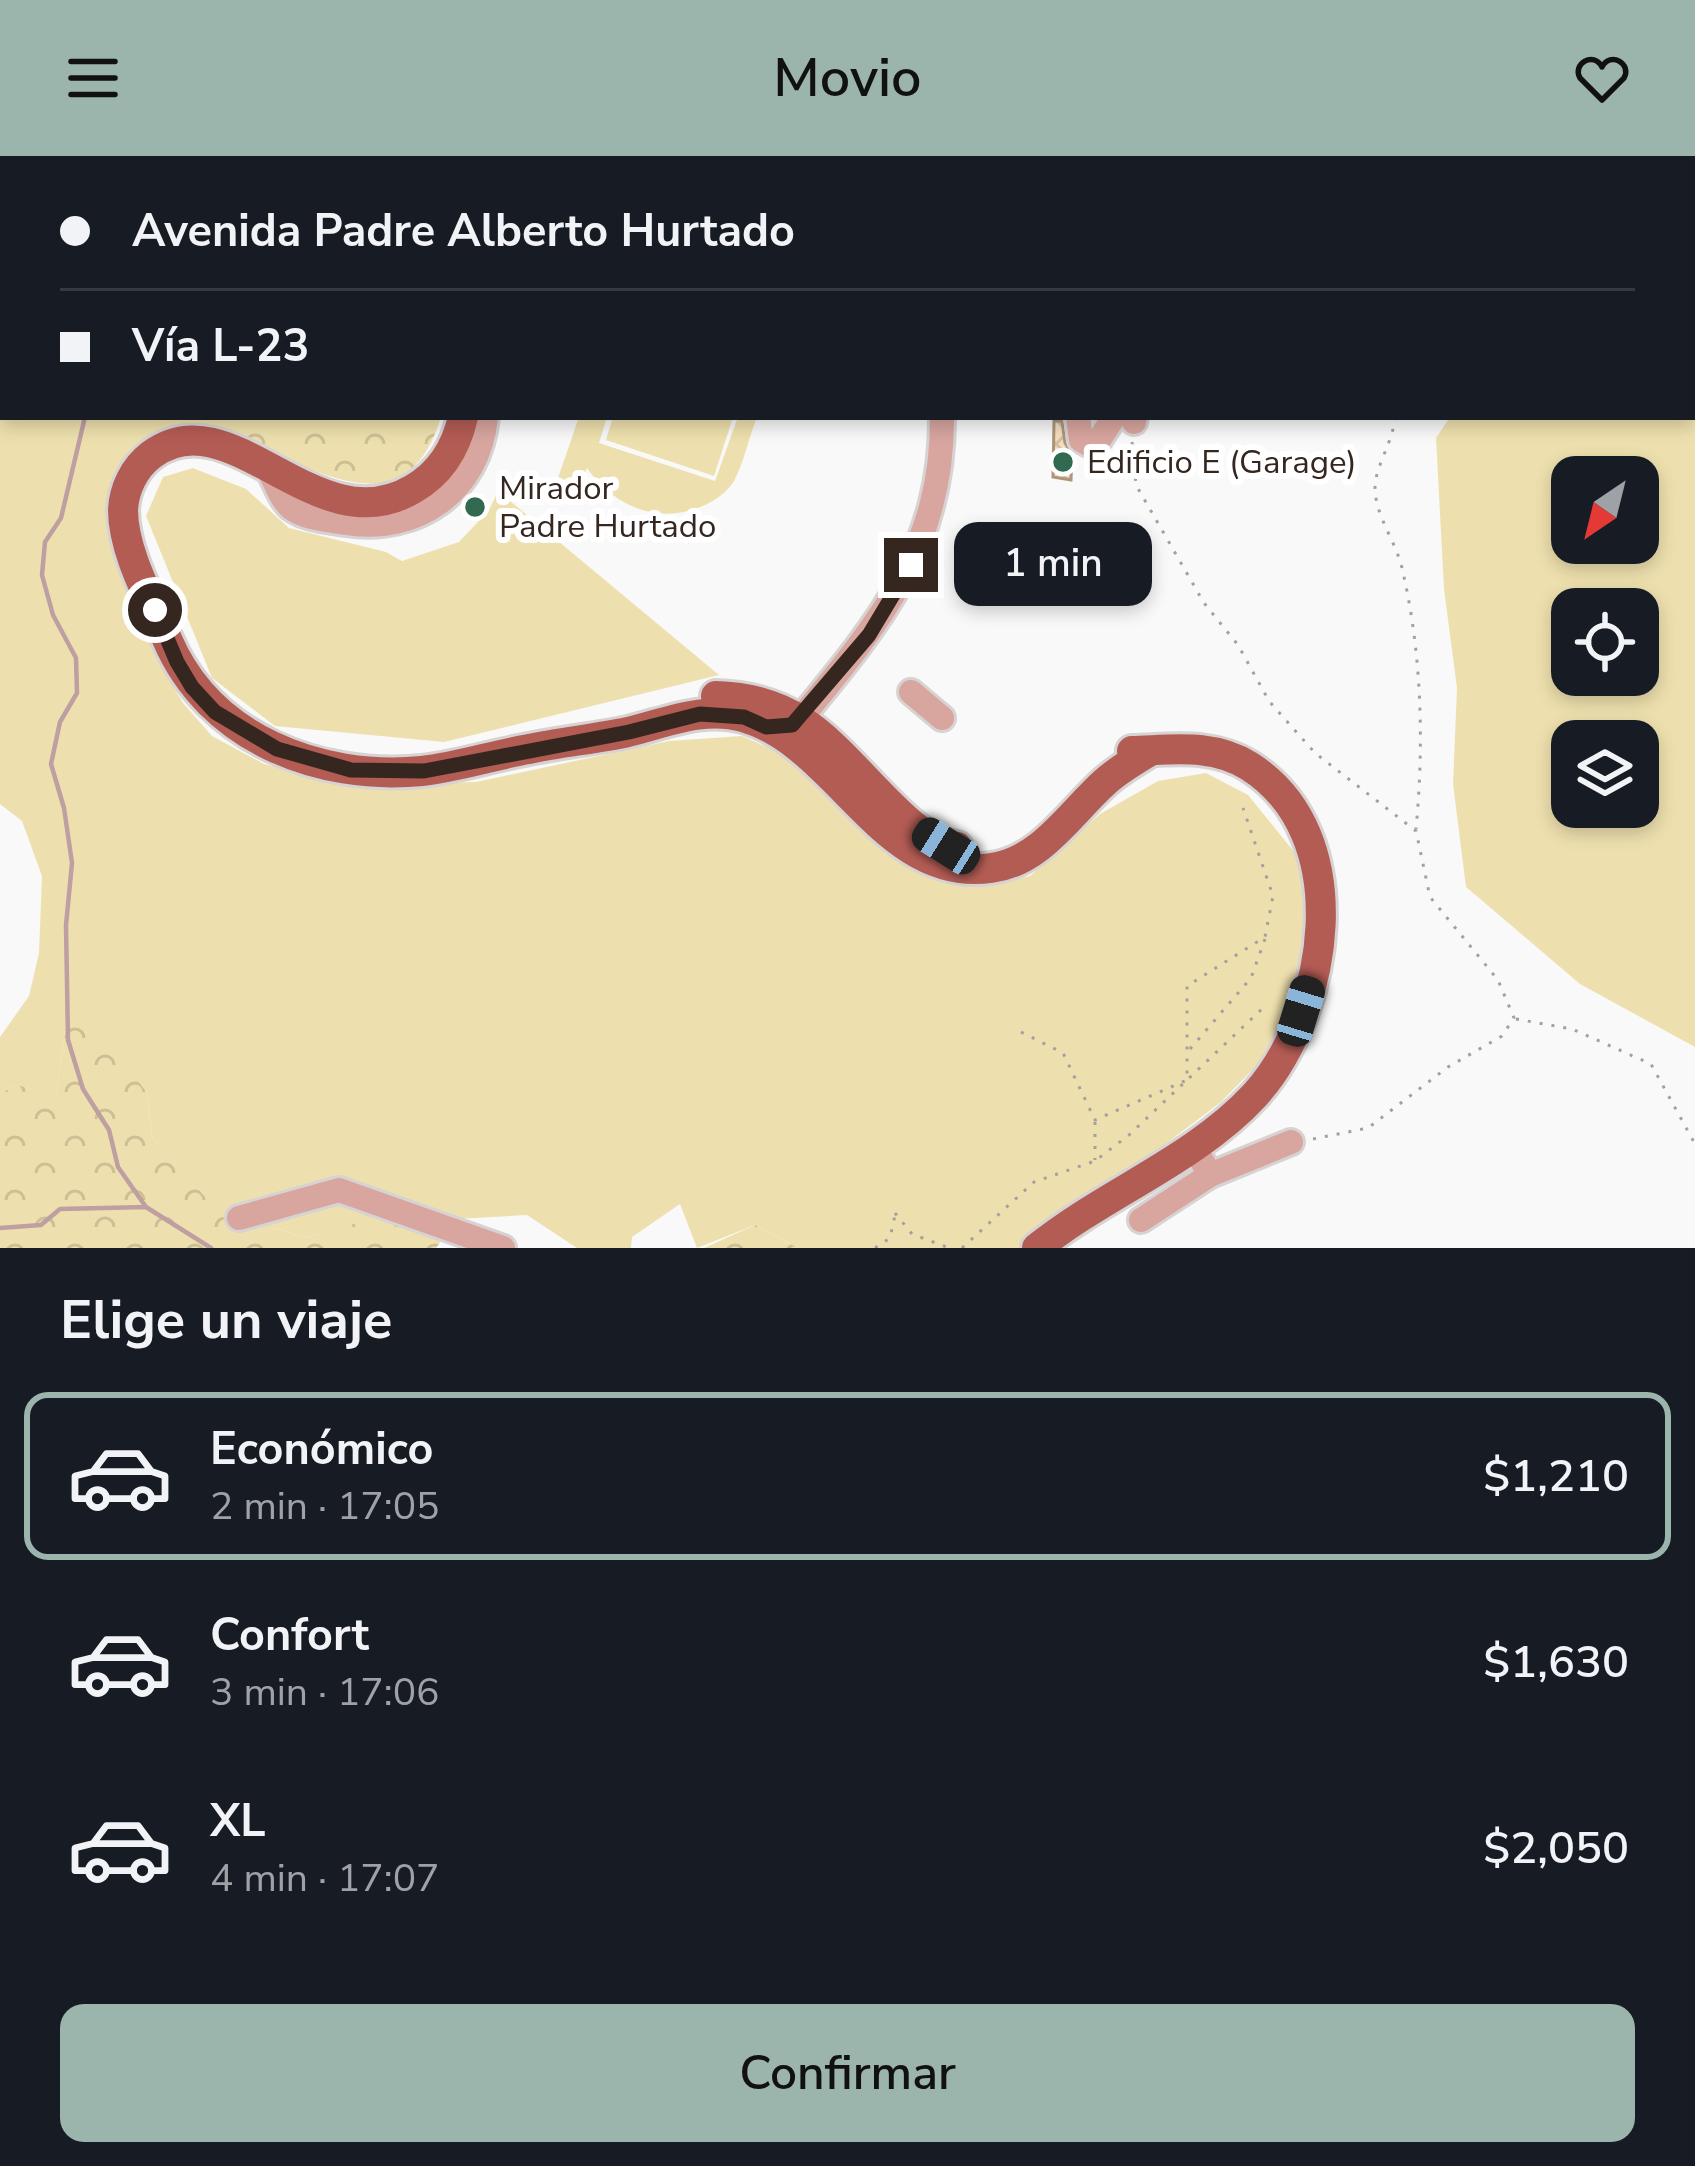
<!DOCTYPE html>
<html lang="es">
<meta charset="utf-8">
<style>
:root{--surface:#171b24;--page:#242831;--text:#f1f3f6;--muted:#9ea1a6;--line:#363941;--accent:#9bb5ac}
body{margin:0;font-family:"Nunito Sans",sans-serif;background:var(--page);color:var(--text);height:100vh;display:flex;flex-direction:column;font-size:45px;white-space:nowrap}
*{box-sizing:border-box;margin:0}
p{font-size:39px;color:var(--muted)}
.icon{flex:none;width:66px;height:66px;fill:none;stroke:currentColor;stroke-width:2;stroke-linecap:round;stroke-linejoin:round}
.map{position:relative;height:1092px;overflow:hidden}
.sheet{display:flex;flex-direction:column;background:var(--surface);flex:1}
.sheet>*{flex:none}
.guide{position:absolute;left:0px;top:0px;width:1695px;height:264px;box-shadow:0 6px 18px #0003;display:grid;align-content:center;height:264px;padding:0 60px;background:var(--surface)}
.needle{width:78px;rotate:215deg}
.controls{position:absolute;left:1551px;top:300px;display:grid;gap:24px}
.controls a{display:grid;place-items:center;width:108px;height:108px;border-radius:24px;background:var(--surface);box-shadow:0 6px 18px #0003;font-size:60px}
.end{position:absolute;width:54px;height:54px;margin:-27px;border:15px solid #352720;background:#fff;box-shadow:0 0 0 6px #fff}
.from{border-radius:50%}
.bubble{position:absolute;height:84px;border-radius:24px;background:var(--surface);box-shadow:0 6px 18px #0003;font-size:39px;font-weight:600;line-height:84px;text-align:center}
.car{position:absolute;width:36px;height:72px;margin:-36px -18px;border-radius:15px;box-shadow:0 0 9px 3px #0007;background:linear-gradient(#222 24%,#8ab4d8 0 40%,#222 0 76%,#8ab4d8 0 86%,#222 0)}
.guide b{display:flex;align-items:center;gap:42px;height:114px;font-size:45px}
.guide b+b{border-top:3px solid var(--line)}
.guide i{width:30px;height:30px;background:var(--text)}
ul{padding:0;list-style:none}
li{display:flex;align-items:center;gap:36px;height:168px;margin:0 24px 18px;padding:0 36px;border:6px solid transparent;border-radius:24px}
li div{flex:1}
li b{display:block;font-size:45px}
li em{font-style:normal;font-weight:600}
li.current{border-color:var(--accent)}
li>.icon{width:108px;height:108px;stroke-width:1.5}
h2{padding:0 60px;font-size:54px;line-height:144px}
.action{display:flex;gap:24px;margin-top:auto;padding:24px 60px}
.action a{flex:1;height:138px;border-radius:24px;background:var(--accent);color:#111;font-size:48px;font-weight:600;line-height:138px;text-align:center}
header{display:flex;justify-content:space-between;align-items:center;height:156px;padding:0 60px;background:var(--accent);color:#111;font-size:54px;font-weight:600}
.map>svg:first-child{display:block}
.green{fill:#eee0ae;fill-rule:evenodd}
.forest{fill:url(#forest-crowns)}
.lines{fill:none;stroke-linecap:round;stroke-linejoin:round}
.stream{stroke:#be9fa2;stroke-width:4.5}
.building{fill:url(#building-cross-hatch);stroke:#ac957a;stroke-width:3}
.minor-casing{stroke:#d6d3d2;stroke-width:30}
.major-casing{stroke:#d6d3d2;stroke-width:36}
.path{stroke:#a6a09d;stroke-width:3;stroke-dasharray:3 9;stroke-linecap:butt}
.minor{stroke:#d8a59f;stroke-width:24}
.major{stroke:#b35c54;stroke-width:30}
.route{stroke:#352720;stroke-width:15}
.poi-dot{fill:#316951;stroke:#fff;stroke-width:4.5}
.labels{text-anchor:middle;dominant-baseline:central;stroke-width:12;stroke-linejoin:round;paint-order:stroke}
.poi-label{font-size:33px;fill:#352720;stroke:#fff;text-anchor:start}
</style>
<header><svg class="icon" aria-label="menu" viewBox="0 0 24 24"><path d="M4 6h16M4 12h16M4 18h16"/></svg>Movio<svg class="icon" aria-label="heart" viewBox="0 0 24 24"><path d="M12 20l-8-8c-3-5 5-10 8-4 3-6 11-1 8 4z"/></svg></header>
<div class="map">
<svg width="1695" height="1092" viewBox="0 0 1695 1092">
<defs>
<pattern id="forest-crowns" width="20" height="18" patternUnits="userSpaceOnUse" patternTransform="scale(3)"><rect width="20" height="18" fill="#eee0ae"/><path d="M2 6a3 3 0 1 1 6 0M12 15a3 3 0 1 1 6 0" fill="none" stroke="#cdc095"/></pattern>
<pattern id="building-cross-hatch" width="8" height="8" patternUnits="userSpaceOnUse" patternTransform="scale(3)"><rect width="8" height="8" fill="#f5ddc0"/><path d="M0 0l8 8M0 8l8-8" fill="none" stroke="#d3bea5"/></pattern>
</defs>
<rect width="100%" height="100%" fill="#f9f9f9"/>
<g class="green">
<polygon points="0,4 3,261 166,261 168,271 138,292 113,358 155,500 183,547 212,580 264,608 360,628 476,626 669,585 742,580 783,598 994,726 1030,720 1100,658 1158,625 1206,617 1248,639 1300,703 1310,755 1286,865 1260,906 1221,946 1028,1092 798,1092 755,1069 697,1092 680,1048 632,1081 631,1092 577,1092 527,1059 457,1063 413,1052 304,1082 276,1072 237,1078 152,981 147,937 67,860 56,939 16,929 0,938 0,881 29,840 39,797 42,720 22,665 0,648"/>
<path d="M1695,199V891L1580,828L1466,731L1453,628L1457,532L1444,433L1436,282L1450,261H1692ZM1572,321H1638V387H1572ZM1638,453V519H1572V453ZM1638,585V651H1572V585Z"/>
<path d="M579,261H607L599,287L715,325L738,261H757C749,281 744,306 734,325C728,335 716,344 705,349C660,370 614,351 587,312L579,330L558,322Z"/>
<polygon points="613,261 733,261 714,320 606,284"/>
<polygon points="193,312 246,333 289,372 386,396 402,405 459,386 489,354 498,335 719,519 444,586 275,570 212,522 146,360 163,321"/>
</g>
<g class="forest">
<path d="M166,261H441C402,390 293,296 215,273C201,269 183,271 168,271Z"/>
<polygon points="67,860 96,869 147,937 152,981 237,1077 276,1072 304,1082 413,1051 457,1063 436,1092 0,1092 0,938 16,929 56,938"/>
<polygon points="755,1069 798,1092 704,1092"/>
</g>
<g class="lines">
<g class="stream">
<polyline points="85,261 61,362 45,386 42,419 53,459 76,502 77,537 60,566 51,608 64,652 72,707 66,769 68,884 83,933 109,974 118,1011 146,1051"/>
<polyline points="0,1072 41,1069 60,1053 146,1051 211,1092"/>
</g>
</g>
<polygon class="building" points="1054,265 1062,265 1065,287 1072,298 1071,324 1053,321"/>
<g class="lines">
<defs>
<g id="minor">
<polyline points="865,0 867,3"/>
<polyline points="114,3 114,0"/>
<polyline points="1078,261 1081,284 1090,289 1099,284 1114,261"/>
<polyline points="1134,266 1135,261"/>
<path d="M267,311C274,323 281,344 291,352C306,363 329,364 346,367C418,378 479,335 486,261"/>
<polyline points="911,536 942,562"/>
<path d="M788,570L801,562C879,467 943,391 942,261"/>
<polyline points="1193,989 1210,1019 1291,986"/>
<polyline points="239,1062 339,1034 503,1092"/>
<polyline points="1141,1064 1210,1019"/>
</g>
<g id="major">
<polyline points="40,0 60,3"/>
<polyline points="215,0 244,3"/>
<path d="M463,261C456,292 441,317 413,333C316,391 231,238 151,299C134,312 124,333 123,354C123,396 151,445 167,483C209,582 318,625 422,615C458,611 494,599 529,593C562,586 595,583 628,576C666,567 703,550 743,561C839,588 882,727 991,712C1041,706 1071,656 1105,626C1118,614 1134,605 1150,595"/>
<path d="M716,540C805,542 836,596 894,652C910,668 933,688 957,691"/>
<path d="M1037,1092C1105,1037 1195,1004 1255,939C1330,855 1357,678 1249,610C1212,587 1172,594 1132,595"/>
</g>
</defs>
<use href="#minor" class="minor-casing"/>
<use href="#major" class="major-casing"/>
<g class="path">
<polyline points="980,0 981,3"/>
<polyline points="1002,0 1002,3"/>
<polyline points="1175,0 1185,3"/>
<polyline points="962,3 965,0"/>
<polyline points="1221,3 1228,0"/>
<polyline points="1345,3 1345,0"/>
<polyline points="1428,3 1428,0"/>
<polyline points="1654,3 1657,0"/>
<polyline points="1692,85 1695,83"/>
<polyline points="1264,261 1272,261"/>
<path d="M1395,261C1393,287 1375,310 1375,332C1375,359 1396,386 1402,412C1422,497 1424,587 1416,673"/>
<polyline points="1132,286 1136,329 1204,447 1238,489 1269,545 1315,597 1416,675 1430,741 1498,824 1514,862 1502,880 1448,911 1368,972 1308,984"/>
<polyline points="1516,863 1572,873 1651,908 1695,988"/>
<polyline points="1021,876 1063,897 1095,964 1187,924 1187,830 1265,781 1273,740 1243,652"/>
<polyline points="1190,893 1251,822 1265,783"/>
<polyline points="1095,966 1095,1004"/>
<polyline points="895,1057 912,1078 949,1092"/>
<polyline points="875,1092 890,1082 895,1059"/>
<polyline points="962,1092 1034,1026 1095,1005 1129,979 1264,851"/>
</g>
<use href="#minor" class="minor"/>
<use href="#major" class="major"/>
</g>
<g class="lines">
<polyline class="route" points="155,454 177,506 192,531 215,556 277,593 351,614 424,615 629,576 700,558 744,561 766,571 792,569 869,479 911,409"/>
</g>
<g class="poi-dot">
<circle cx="1063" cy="306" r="12"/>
<circle cx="475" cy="351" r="12"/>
</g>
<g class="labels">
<g class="poi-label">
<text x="1087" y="306">Edificio E (Garage)</text>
<text x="499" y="332">Mirador<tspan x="499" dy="38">Padre Hurtado</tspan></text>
</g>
</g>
</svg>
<div class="controls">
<a><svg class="needle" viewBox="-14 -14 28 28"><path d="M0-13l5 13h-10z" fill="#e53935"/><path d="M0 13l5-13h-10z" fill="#9ea1a6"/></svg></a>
<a><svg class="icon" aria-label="locate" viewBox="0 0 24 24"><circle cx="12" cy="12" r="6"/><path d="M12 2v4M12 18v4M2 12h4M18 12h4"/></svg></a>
<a><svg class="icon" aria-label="layers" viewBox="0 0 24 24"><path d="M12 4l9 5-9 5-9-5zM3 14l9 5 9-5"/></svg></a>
</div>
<i class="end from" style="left:155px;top:454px"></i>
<i class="end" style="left:911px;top:409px"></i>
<div class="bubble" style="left:954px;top:366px;width:198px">1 min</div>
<i class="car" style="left:946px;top:690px;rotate:302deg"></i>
<i class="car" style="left:1301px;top:855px;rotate:17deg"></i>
<div class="guide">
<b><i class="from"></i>Avenida Padre Alberto Hurtado</b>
<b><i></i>Vía L-23</b>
</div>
</div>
<section class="sheet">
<h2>Elige un viaje</h2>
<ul>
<li class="current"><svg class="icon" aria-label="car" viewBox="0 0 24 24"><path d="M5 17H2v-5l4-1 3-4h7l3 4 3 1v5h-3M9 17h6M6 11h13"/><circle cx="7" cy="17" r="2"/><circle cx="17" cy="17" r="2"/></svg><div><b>Económico</b><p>2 min · 17:05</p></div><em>$1,210</em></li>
<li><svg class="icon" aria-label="car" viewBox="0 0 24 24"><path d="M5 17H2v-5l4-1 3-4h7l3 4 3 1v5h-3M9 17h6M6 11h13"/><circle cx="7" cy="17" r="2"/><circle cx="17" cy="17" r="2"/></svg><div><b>Confort</b><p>3 min · 17:06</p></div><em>$1,630</em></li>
<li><svg class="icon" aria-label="car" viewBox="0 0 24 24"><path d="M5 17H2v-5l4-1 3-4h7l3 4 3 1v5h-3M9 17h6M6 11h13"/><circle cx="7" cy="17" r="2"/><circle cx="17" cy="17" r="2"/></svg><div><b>XL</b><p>4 min · 17:07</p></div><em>$2,050</em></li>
</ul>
<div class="action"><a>Confirmar</a></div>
</section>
